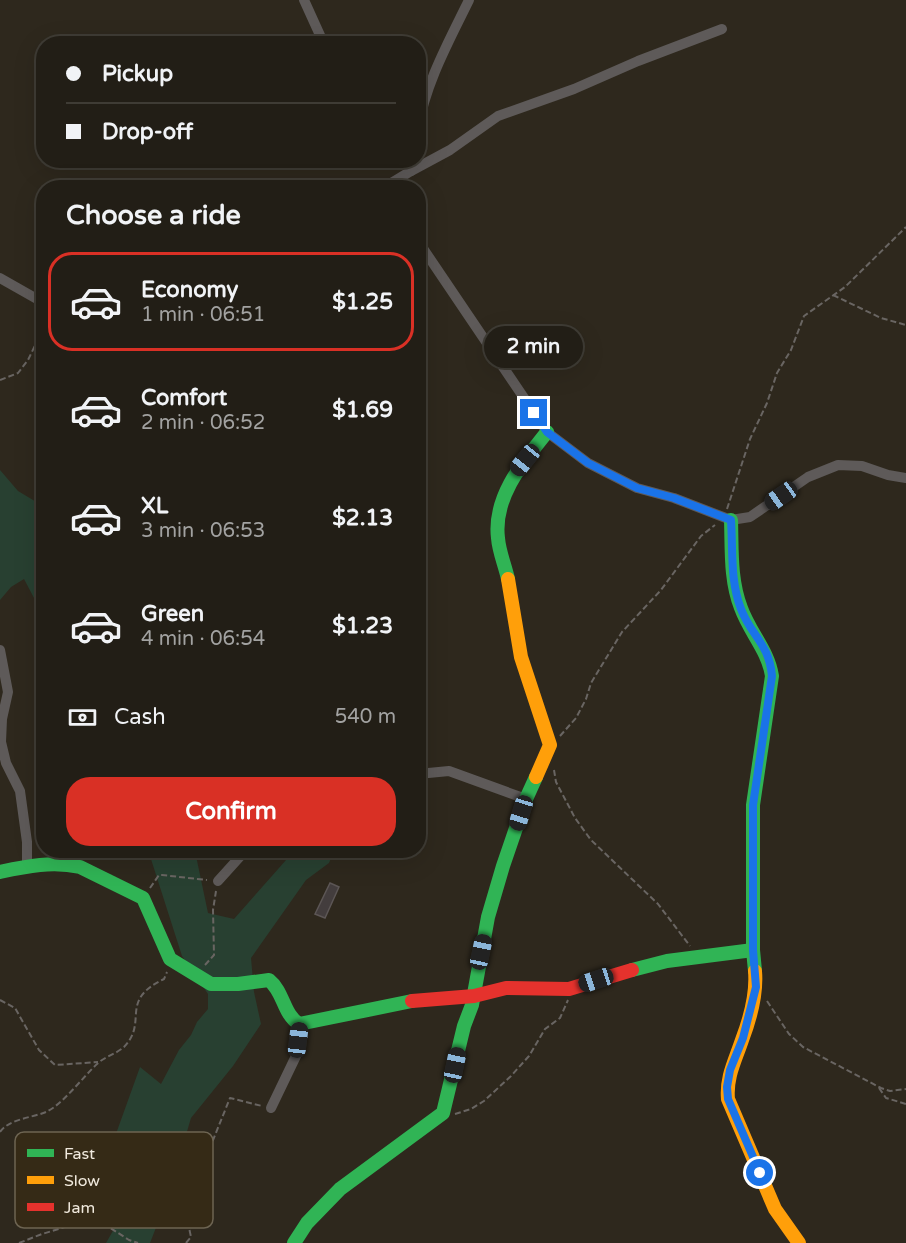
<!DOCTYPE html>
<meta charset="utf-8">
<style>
:root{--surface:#221e16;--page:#2a271f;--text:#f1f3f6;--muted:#a2a2a1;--line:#3f3c35;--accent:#d93025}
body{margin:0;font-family:"Varela Round",sans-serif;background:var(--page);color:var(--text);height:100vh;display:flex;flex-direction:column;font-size:22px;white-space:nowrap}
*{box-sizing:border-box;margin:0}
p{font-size:20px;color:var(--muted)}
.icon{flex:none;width:33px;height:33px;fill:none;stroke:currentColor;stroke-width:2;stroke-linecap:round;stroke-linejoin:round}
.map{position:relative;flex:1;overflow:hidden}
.side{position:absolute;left:36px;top:180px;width:390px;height:678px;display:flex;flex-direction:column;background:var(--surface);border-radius:24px;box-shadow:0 6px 24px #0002,0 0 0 2px var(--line)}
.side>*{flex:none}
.banner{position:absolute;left:36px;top:36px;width:390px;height:132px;border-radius:24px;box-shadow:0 6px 24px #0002,0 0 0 2px var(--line);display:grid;align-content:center;height:132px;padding:0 30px;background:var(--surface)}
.end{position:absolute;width:27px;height:27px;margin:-14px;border:8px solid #1a73e8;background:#fff;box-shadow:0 0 0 3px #fff}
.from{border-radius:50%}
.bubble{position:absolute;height:42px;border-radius:21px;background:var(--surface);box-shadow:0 6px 24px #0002,0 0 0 2px var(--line);font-size:20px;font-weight:700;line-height:42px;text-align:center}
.car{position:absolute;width:18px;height:36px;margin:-18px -9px;border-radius:8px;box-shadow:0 0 4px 2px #0007;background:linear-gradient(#222 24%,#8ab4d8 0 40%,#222 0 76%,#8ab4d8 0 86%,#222 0)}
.banner b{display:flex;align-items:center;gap:21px;height:57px;font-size:22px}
.banner b+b{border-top:2px solid var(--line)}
.banner i{width:15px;height:15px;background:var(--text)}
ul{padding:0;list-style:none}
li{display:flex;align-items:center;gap:18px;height:99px;margin:0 12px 9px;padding:0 18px;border:3px solid transparent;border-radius:24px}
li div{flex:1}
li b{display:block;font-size:22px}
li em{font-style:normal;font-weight:700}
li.selected{border-color:var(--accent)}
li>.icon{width:54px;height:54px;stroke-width:1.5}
h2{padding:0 30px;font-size:27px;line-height:72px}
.pay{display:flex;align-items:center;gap:15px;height:66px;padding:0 30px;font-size:22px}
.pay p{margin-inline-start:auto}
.action{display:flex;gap:12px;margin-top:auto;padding:12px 30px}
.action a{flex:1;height:69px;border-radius:24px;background:var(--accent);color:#fff;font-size:24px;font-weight:700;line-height:69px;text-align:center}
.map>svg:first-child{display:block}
.green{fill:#284031}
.building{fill:#433d3d;stroke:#5c5655;stroke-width:1.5}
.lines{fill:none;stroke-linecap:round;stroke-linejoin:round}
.path{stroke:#696562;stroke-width:2;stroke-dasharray:6 3;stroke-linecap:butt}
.street{stroke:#5e5a59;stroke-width:10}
.fast{stroke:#30b455;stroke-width:14}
.slow{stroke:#ff9f0a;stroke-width:14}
.jam{stroke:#e5322d;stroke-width:14}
.route{stroke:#1a73e8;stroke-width:8}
.key{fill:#352a16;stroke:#6d6452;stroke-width:1.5}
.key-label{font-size:16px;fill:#f1eade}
</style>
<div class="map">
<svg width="906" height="1243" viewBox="0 0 906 1243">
<rect width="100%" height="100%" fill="#2e281d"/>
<g class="green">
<polygon points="0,470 18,491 43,506 43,615 24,579 11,587 0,600"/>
<polygon points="151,851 195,851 208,913 234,919 294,851 334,851 329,863 306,880 251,958 254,992 261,1024 233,1066 191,1118 166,1202 150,1243 106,1243 114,1229 108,1217 80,1197 40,1159 37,1134 65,1150 82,1171 103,1170 140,1067 161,1084 179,1050 191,1035 197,1022 208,1009 208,994 182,956 150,856"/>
</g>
<polygon class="building" points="330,883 339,887 325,918 315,914"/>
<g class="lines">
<g class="path">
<polyline points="833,295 881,318 906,325"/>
<polyline points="0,380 18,373 28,360 44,327"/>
<polyline points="727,509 750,439 767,403 777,373 791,350 804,316 845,287 906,227"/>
<polyline points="560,736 576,718 586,699 591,683 622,632 661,590 701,536 715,525"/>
<polyline points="554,770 556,782 575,818 591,840 658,904 690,946"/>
<polyline points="150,888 159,875 162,875 207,880"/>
<polyline points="205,965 214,955 213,910 216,891"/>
<polyline points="0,1000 15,1008 39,1050 55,1065 98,1062"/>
<polyline points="767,1001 789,1034 803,1047 881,1088 890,1091 906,1089"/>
<polyline points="879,1088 886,1098 906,1104"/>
<polyline points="455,1114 471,1109 484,1101 511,1076 529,1056 545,1029 560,1018 568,1000"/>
<path d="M0,1132C9,1119 31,1118 46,1112C62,1105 83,1077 97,1064C104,1057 116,1054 124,1047C149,1021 118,1001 164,979L167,972"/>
<polyline points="19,1243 42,1234 95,1218 129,1240 138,1243"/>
<polyline points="186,1243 191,1237 188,1223 205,1176 209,1150 230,1098 262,1106"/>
</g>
<g class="street">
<polyline points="304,0 324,44"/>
<path d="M418,129C425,84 449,41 469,0"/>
<polyline points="411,171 450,150 498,116 574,89 638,61 722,29"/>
<polyline points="383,188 411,171 414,165"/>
<polyline points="418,241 547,432 588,463 637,488 674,498 731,520 750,517 808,477 838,465 862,466 888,475 906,478"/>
<polyline points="0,278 44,303"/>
<polyline points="0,650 8,692 2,719 1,742 6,763 20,791 27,842 27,866"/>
<polyline points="418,774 449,771 526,799"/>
<polyline points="218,881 246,850"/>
<polyline points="271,1108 296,1056 300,1024"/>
</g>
<g class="fast">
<path d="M731,520C732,549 730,580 741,608C750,633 768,650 772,676L753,805V950L755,971"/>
<path d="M508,579C505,565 499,552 498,538C493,497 523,462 547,432"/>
<path d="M0,872C27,866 53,861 80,867L143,898L170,959L211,984H238L269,980C284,992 283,1014 299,1024L412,1001"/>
<polyline points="632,970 667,961 753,950"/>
<polyline points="294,1243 307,1223 340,1189 443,1113 464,1026 472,1005 488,917 503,866 526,799 536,777"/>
</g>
<g class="slow">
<polyline points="508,579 521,657 550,745 536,777"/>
<path d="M755,971C757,994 750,1019 742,1040C735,1061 726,1077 728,1099L775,1209L799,1243"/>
</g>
<polyline class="jam" points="412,1001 474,996 506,988 569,989 632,970"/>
</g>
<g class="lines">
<path class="route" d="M534,413L547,432L588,463L637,488L674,498L731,520C733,550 730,581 741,609C751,636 769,643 772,676L753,805V950L756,987L743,1038L730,1070L727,1087L728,1099L760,1173"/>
</g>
<rect x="15" y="1132" width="198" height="96" rx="9" class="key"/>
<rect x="27" y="1149" width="27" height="8" fill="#30b455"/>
<rect x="27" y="1176" width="27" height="8" fill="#ff9f0a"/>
<rect x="27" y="1203" width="27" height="8" fill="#e5322d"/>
<g class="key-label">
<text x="64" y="1159">Fast</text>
<text x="64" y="1186">Slow</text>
<text x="64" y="1213">Jam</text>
</g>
</svg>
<i class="end from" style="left:760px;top:1173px"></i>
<i class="end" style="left:534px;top:413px"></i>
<div class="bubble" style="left:484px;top:326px;width:99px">2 min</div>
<i class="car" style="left:525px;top:460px;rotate:219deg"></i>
<i class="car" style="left:781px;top:496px;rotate:235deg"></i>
<i class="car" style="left:521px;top:813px;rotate:197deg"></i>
<i class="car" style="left:481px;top:952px;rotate:12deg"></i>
<i class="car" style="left:596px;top:980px;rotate:252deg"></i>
<i class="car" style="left:298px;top:1040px;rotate:7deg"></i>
<i class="car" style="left:455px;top:1065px;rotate:12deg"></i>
<div class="banner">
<b><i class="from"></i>Pickup</b>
<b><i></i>Drop-off</b>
</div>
<section class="side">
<h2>Choose a ride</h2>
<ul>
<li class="selected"><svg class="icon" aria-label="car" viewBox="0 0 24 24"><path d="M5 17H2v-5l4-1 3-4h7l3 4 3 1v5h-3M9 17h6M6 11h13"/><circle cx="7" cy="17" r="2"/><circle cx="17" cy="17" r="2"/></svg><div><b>Economy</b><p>1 min · 06:51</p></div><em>$1.25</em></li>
<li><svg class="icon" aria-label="car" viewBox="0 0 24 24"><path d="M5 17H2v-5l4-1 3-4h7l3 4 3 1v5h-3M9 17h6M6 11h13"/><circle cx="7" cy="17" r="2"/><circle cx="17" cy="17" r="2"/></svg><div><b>Comfort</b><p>2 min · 06:52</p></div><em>$1.69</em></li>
<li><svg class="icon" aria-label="car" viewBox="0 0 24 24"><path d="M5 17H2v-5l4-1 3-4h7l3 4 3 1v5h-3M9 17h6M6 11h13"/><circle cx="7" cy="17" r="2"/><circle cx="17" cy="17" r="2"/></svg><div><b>XL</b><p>3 min · 06:53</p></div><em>$2.13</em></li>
<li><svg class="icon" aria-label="car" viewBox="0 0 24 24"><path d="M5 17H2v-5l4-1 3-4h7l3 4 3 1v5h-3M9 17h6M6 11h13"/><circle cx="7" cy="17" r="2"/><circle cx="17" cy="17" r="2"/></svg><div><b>Green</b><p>4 min · 06:54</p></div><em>$1.23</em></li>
</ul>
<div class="pay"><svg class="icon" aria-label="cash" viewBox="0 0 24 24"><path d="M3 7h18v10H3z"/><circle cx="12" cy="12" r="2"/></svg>Cash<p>540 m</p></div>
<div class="action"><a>Confirm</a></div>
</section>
</div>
